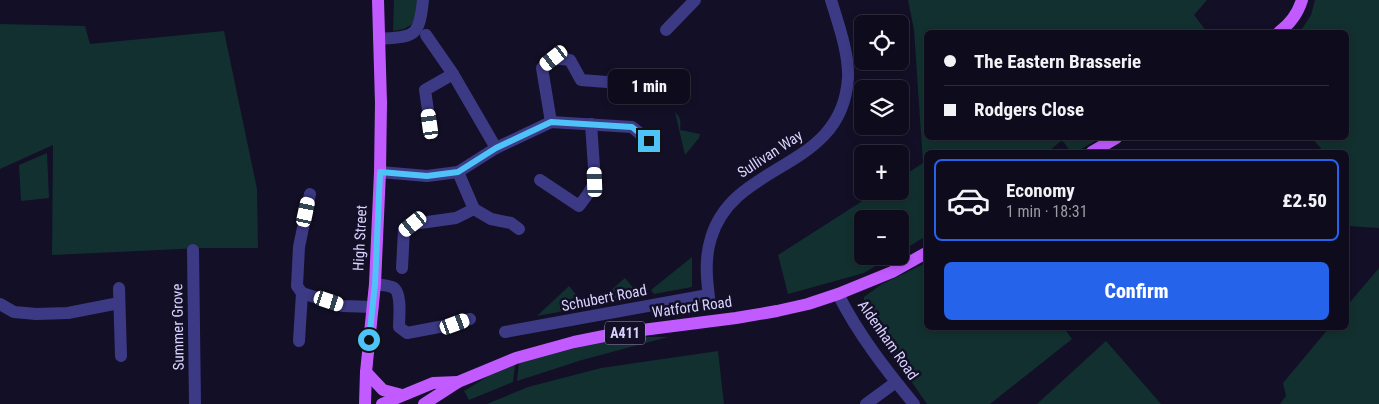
<!DOCTYPE html>
<meta charset="utf-8">
<style>
:root{--surface:#0e0b1c;--page:#1c1929;--text:#f1f3f6;--muted:#9b9ba3;--line:#2e2b3b;--accent:#2563eb}
body{margin:0;font-family:"Roboto Condensed",sans-serif;background:var(--page);color:var(--text);height:100vh;display:flex;flex-direction:column;font-size:19px;white-space:nowrap}
*{box-sizing:border-box;margin:0}
p{font-size:16px;color:var(--muted)}
.icon{flex:none;width:28px;height:28px;fill:none;stroke:currentColor;stroke-width:2;stroke-linecap:round;stroke-linejoin:round}
.map{position:relative;flex:1;overflow:hidden}
.details{position:absolute;left:924px;top:150px;width:425px;height:180px;display:flex;flex-direction:column;background:var(--surface);border-radius:8px;box-shadow:0 2px 8px #0003,0 0 0 1px var(--line)}
.details>*{flex:none}
.guide{position:absolute;left:924px;top:30px;width:425px;height:110px;border-radius:8px;box-shadow:0 2px 8px #0003,0 0 0 1px var(--line);display:grid;align-content:center;height:110px;padding:0 20px;background:var(--surface)}
.tools{position:absolute;left:854px;top:15px;display:grid;gap:10px}
.tools a{display:grid;place-items:center;width:55px;height:55px;border-radius:8px;background:var(--surface);box-shadow:0 2px 8px #0003,0 0 0 1px var(--line);font-size:25px}
.end{position:absolute;width:22px;height:22px;margin:-11px;border:6px solid #4fc3f7;background:#111;box-shadow:0 0 0 2px #111}
.from{border-radius:50%}
.bubble{position:absolute;height:35px;border-radius:8px;background:var(--surface);box-shadow:0 2px 8px #0003,0 0 0 1px var(--line);font-size:16px;font-weight:800;line-height:35px;text-align:center}
.car{position:absolute;width:15px;height:30px;margin:-15px -8px;border-radius:6px;box-shadow:0 0 4px 1px #0007;background:linear-gradient(#fff 24%,#345 0 40%,#fff 0 76%,#345 0 86%,#fff 0)}
.guide b{display:flex;align-items:center;gap:18px;height:48px;font-size:19px}
.guide b+b{border-top:1px solid var(--line)}
.guide i{width:12px;height:12px;background:var(--text)}
ul{padding:9px 0 0;list-style:none}
li{display:flex;align-items:center;gap:15px;height:82px;margin:0 10px 8px;padding:0 10px;border:2px solid var(--line);border-radius:8px}
li div{flex:1}
li b{display:block;font-size:19px}
li em{font-style:normal;font-weight:800}
li.selected{border-color:var(--accent)}
li>.icon{width:45px;height:45px;stroke-width:1.5}
.button{display:flex;gap:10px;margin-top:auto;padding:10px 20px}
.button a{flex:1;height:58px;border-radius:8px;background:var(--accent);color:#fff;font-size:20px;font-weight:800;line-height:58px;text-align:center}
.map>svg:first-child{display:block}
.green{fill:#12302f}
.lines{fill:none;stroke-linecap:round;stroke-linejoin:round}
.minor{stroke:#3d3a85;stroke-width:12}
.tertiary{stroke:#3d3a85;stroke-width:12}
.primary{stroke:#c25bff;stroke-width:12}
.route{stroke:#4fc3f7;stroke-width:6}
.labels{text-anchor:middle;dominant-baseline:central;stroke-width:5;stroke-linejoin:round;paint-order:stroke}
.shield{fill:#130f26;stroke:#9e99be;stroke-width:1}
.shield-label{font-size:14px;font-weight:bold;fill:#d9d4ff}
.street-label{font-size:15px;fill:#d9d4ff;stroke:#130f26}
</style>
<div class="map">
<svg width="1379" height="404" viewBox="0 0 1379 404">
<rect width="100%" height="100%" fill="#130f26"/>
<g class="green">
<polygon points="394,0 418,0 414,23 404,29 393,31"/>
<polygon points="908,0 1207,0 1194,15 1207,32 926,32 926,138 1100,138 1076,152 1071,152 1062,140 1048,152 926,152 926,236 900,252 900,219 862,219 862,256 892,256 864,273 788,294 778,255 878,191 900,191 900,178 923,163 914,30"/>
<polygon points="1315,0 1379,0 1379,228 1348,226 1350,186 1346,181 1346,152 1324,152 1312,138 1346,138 1346,32 1300,32 1311,15"/>
<polygon points="0,24 85,26 90,44 224,31 257,189 258,248 202,248 52,255 53,145 0,169"/>
<path d="M675,112C681,118 681,121 680,130L700,134L699,138L685,155Z"/>
<polygon points="47,153 49,198 21,201 19,165"/>
<polygon points="692,257 692,287 654,294 651,290"/>
<polygon points="926,263 926,328 1064,328 1072,339 990,404 927,404 863,312 864,297 882,284"/>
<polygon points="1379,268 1379,404 1280,404 1286,396 1283,383 1329,328 1346,328 1346,307"/>
<polygon points="625,278 641,297 594,305"/>
<polygon points="569,286 586,307 537,316"/>
<polygon points="638,337 668,337 582,360 517,381 519,363 591,344"/>
<polygon points="1106,341 1161,404 1037,404"/>
<polygon points="718,351 724,404 487,404 528,387 601,368"/>
<polygon points="515,365 513,382 469,400 464,391 490,375"/>
</g>
<g class="lines">
<g class="minor">
<polyline points="666,30 695,0"/>
<polyline points="426,35 453,74 496,148"/>
<path d="M379,39C415,36 419,38 423,0"/>
<polyline points="551,122 542,68 553,58 570,60 581,80 607,82"/>
<polyline points="430,124 425,90 453,74"/>
<polyline points="380,172 427,176 458,172 496,148 551,122 632,127 649,141"/>
<polyline points="458,172 474,209 491,219 511,223 519,229"/>
<polyline points="540,180 579,206 588,194 595,182 591,124"/>
<polyline points="310,194 299,247 297,286 302,293 343,306 373,307"/>
<polyline points="193,250 195,404"/>
<polyline points="402,268 404,230 413,224 456,218 474,209"/>
<path d="M375,284C380,285 389,285 394,288C402,294 399,318 399,327L407,333L455,324L470,319"/>
<polyline points="119,288 121,356"/>
<polyline points="0,304 14,312 36,314 68,313 119,303"/>
<path d="M710,305C707,283 704,260 711,238C734,160 842,172 848,78C849,53 838,23 831,0"/>
<polyline points="505,332 708,295"/>
<polyline points="299,341 302,293"/>
<polyline points="866,404 896,382"/>
</g>
<path class="tertiary" d="M838,294C858,334 886,370 914,404"/>
<g class="primary">
<path d="M1279,32C1290,24 1298,13 1302,0"/>
<polyline points="1092,152 1116,138"/>
<polyline points="366,372 383,390 402,395"/>
<polyline points="365,404 366,372 375,284 380,172 381,103 378,0"/>
<polyline points="382,404 433,383 458,382"/>
<polyline points="424,404 458,382 516,358 574,342 619,333 736,318 777,311 808,304 838,294 892,272 926,253"/>
</g>
</g>
<g class="lines">
<polyline class="route" points="369,340 375,284 380,172 427,176 458,172 496,148 551,122 632,127 649,141"/>
</g>
<g class="labels">
<rect class="shield" x="605" y="321.5" width="40" height="23" rx="4"/>
<g class="shield-label">
<text x="625" y="333">A411</text>
</g>
<g class="street-label">
<text transform="translate(770 154) rotate(-33)">Sullivan Way</text>
<text transform="translate(360 238) rotate(-87)">High Street</text>
<text transform="translate(604 298) rotate(-11)">Schubert Road</text>
<text transform="translate(692 307) rotate(-8)">Watford Road</text>
<text transform="translate(178 327) rotate(-91)">Summer Grove</text>
<text transform="translate(888 340) rotate(55)">Aldenham Road</text>
</g>
</g>
</svg>
<div class="tools">
<a><svg class="icon" aria-label="locate" viewBox="0 0 24 24"><circle cx="12" cy="12" r="6"/><path d="M12 2v4M12 18v4M2 12h4M18 12h4"/></svg></a>
<a><svg class="icon" aria-label="layers" viewBox="0 0 24 24"><path d="M12 4l9 5-9 5-9-5zM3 14l9 5 9-5"/></svg></a>
<a>+</a>
<a>−</a>
</div>
<i class="end from" style="left:369px;top:340px"></i>
<i class="end" style="left:649px;top:141px"></i>
<div class="bubble" style="left:608px;top:69px;width:82px">1 min</div>
<i class="car" style="left:554px;top:58px;rotate:232deg"></i>
<i class="car" style="left:430px;top:124px;rotate:352deg"></i>
<i class="car" style="left:595px;top:182px;rotate:358deg"></i>
<i class="car" style="left:306px;top:212px;rotate:12deg"></i>
<i class="car" style="left:413px;top:224px;rotate:231deg"></i>
<i class="car" style="left:329px;top:301px;rotate:108deg"></i>
<i class="car" style="left:455px;top:324px;rotate:70deg"></i>
<div class="guide">
<b><i class="from"></i>The Eastern Brasserie</b>
<b><i></i>Rodgers Close</b>
</div>
<section class="details">
<ul>
<li class="selected"><svg class="icon" aria-label="car" viewBox="0 0 24 24"><path d="M5 17H2v-5l4-1 3-4h7l3 4 3 1v5h-3M9 17h6M6 11h13"/><circle cx="7" cy="17" r="2"/><circle cx="17" cy="17" r="2"/></svg><div><b>Economy</b><p>1 min · 18:31</p></div><em>£2.50</em></li>
</ul>
<div class="button"><a>Confirm</a></div>
</section>
</div>
